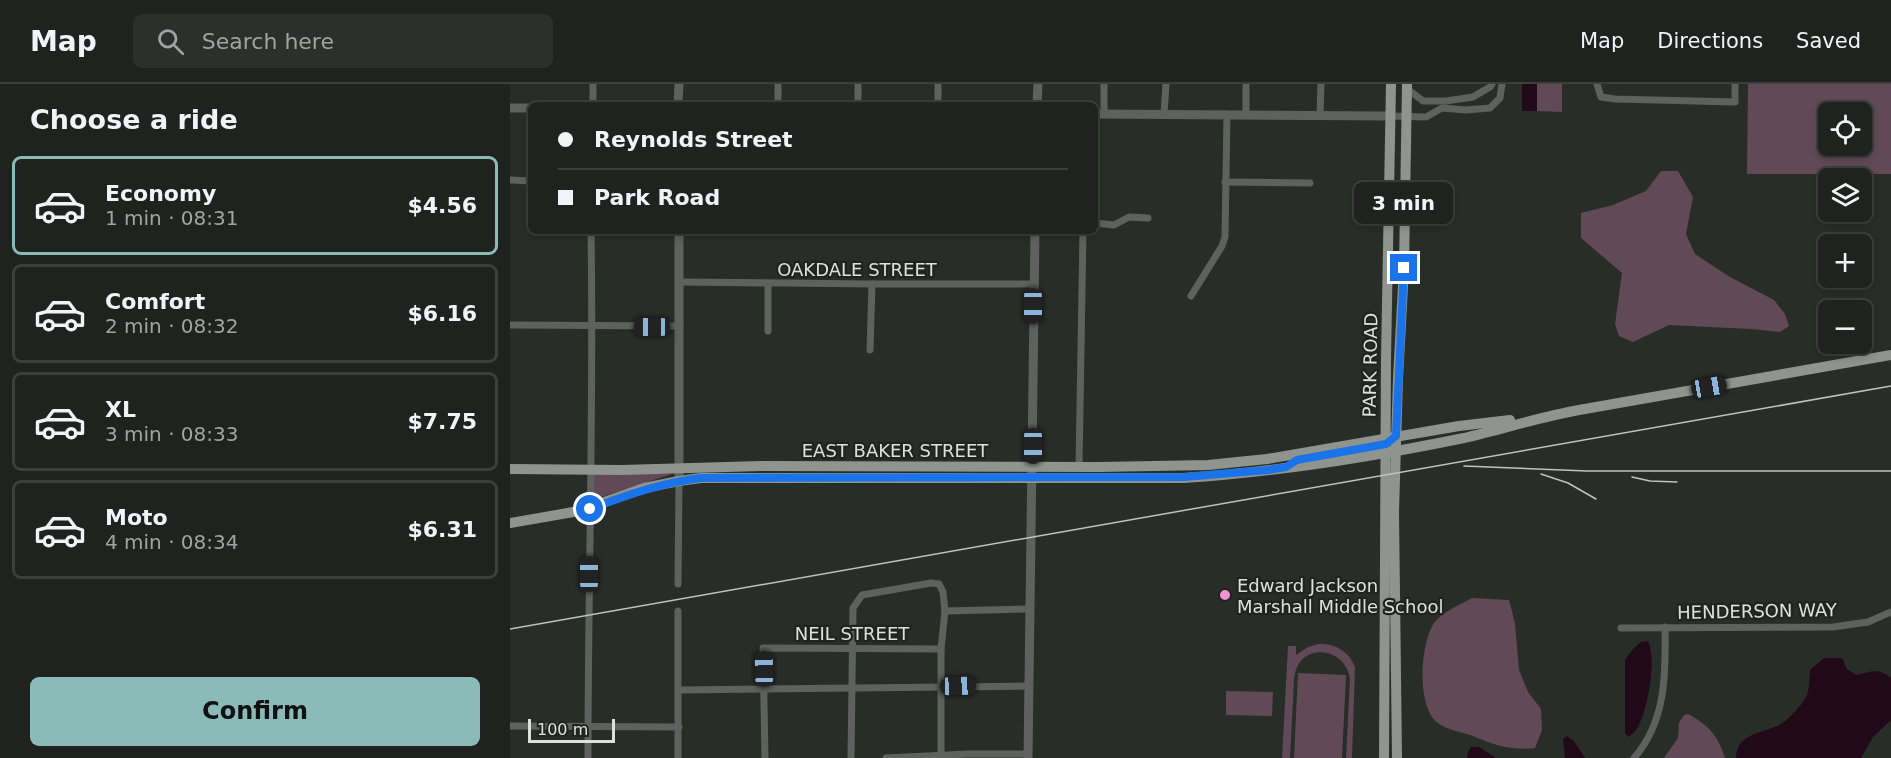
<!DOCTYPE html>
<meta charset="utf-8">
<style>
:root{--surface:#1f221e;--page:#2c2f2b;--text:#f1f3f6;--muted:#a1a4a4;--line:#3c3f3c;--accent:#8bbbb9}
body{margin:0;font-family:"DejaVu Sans",sans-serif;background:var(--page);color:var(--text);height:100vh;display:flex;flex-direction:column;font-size:22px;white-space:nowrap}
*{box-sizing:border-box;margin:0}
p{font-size:20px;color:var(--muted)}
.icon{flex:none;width:33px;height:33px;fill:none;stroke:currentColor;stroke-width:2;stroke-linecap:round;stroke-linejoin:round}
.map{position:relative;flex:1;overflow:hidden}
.panel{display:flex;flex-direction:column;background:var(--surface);width:510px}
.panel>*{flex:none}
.top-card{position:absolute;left:18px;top:18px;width:570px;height:132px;border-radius:9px;box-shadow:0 3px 9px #0003,0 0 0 2px var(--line);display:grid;align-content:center;height:132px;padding:0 30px;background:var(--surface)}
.buttons{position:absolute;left:1308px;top:18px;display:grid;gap:12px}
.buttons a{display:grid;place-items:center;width:54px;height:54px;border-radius:9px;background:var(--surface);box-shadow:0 3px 9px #0003,0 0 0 2px var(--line);font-size:30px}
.scale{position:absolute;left:18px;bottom:15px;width:87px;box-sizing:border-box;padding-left:6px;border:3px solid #dde1dd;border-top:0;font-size:16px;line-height:21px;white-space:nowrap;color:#dde1dd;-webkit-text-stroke:4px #1f241e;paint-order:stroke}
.end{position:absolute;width:27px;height:27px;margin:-14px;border:8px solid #1a73e8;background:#fff;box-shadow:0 0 0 3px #fff}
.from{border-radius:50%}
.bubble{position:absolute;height:42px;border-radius:9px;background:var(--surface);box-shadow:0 3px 9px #0003,0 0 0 2px var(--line);font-size:20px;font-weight:700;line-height:42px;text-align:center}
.car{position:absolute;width:18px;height:36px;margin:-18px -9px;border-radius:8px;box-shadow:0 0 4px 2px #0007;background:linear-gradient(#222 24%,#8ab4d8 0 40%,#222 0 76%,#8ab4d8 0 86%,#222 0)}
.top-card b{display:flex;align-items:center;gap:21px;height:57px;font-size:22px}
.top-card b+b{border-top:2px solid var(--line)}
.top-card i{width:15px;height:15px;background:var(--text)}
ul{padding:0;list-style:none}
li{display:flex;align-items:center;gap:18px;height:99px;margin:0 12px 9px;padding:0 18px;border:3px solid var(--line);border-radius:9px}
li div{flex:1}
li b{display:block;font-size:22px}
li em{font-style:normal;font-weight:700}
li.selected{border-color:var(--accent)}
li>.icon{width:54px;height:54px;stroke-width:1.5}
h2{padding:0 30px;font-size:27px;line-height:72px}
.cta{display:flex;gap:12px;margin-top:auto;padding:12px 30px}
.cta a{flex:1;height:69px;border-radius:9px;background:var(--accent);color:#111;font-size:24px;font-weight:700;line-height:69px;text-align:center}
header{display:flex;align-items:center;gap:36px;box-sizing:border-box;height:84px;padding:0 30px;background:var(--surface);border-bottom:2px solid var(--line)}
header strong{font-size:28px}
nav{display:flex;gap:33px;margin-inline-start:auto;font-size:21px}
.search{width:420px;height:54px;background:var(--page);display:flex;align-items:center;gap:15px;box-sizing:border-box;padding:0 21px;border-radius:9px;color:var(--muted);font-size:22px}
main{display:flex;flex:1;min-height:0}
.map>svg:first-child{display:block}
.green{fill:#614958;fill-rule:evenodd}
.water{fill:#210919}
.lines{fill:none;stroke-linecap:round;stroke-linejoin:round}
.minor{stroke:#5e615e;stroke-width:7}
.tertiary{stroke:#5e615e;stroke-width:9}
.primary{stroke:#8f948f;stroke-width:10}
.rail{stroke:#bfc3bf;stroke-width:1.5}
.route{stroke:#1a73e8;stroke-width:8}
.poi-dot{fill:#f591d2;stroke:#1f241e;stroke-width:2}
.labels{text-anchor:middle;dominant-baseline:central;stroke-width:4.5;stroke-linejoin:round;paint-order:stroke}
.street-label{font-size:18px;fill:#dde1dd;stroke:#1f241e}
.poi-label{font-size:18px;fill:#dde1dd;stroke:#1f241e;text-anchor:start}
</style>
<header>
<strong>Map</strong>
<div class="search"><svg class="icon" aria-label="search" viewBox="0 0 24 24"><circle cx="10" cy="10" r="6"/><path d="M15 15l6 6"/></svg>Search here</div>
<nav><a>Map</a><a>Directions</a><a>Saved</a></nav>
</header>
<main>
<section class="panel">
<h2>Choose a ride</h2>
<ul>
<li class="selected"><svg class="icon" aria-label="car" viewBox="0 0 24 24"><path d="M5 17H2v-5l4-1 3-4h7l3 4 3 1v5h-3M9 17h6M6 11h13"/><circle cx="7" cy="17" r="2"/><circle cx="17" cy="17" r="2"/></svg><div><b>Economy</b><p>1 min · 08:31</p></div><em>$4.56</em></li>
<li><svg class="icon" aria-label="car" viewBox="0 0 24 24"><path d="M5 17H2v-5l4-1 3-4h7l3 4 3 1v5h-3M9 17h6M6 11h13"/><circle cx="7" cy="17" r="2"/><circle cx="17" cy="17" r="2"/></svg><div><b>Comfort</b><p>2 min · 08:32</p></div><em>$6.16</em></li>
<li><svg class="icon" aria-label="car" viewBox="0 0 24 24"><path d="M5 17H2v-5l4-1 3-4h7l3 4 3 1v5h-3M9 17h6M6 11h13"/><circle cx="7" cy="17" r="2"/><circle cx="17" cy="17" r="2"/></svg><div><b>XL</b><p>3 min · 08:33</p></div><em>$7.75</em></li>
<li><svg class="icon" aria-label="car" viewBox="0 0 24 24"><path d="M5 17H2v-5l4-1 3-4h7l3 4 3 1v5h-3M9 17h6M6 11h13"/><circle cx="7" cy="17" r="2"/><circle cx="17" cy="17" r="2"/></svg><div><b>Moto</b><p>4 min · 08:34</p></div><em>$6.31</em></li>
</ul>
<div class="cta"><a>Confirm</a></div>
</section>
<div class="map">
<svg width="1381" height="674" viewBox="0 0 1381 674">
<rect width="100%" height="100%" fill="#292d28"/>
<g class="green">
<polygon points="1027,0 1052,0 1052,28 1027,27"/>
<path d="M1238,0H1381V90H1237ZM1352,28V62H1318V28Z"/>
<polygon points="1151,87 1168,87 1183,113 1176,150 1185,170 1220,193 1264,216 1275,230 1279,242 1270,248 1241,245 1159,241 1123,258 1109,252 1105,240 1112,189 1071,154 1071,129 1103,121 1136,107"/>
<polygon points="82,390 162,390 82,416"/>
<path d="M962,514L999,516L1005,539L1009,586L1018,608L1031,625L1032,646L1025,664C1003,667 983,661 963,652C952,648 937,646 928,639C906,623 910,560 924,539C933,527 950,521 962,514Z"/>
<path d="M808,560C825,559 839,567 845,583L842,674H836L840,595C836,563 792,558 785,589C783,598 784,608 783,618C782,636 781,655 780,674H772L778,562H786V571L798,563Z"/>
<polygon points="788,589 836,591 832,674 784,674"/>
<polygon points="716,607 763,608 762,632 716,631"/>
<path d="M1178,630C1199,641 1208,652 1215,674H1154L1168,654L1169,639L1174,631Z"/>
</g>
<g class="water">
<rect x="1012" y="0" width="15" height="27"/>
<path d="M1138,557C1147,578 1138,622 1128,643C1126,647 1122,650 1118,653L1115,649V576L1124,564L1131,558Z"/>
<path d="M1314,574H1332L1337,585L1346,591C1361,588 1368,583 1381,594V636L1363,653L1351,674H1226C1227,648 1253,650 1271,640C1277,637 1293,620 1296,613C1300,606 1299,594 1300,586Z"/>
<polygon points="1057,652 1064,657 1075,674 1055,674 1053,655"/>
<polygon points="961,663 969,663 986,674 957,674 958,668"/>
</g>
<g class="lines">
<g class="minor">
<polyline points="1087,0 1091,13 1105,15 1225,18 1225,0"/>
<polyline points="896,4 913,17 936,17 963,13 980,3 982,0"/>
<polyline points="83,21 83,0"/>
<polyline points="268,21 268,0"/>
<polyline points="348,21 348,0"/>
<polyline points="428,21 428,0"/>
<polyline points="594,30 594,0"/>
<polyline points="654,30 656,0"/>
<polyline points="736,30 736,0"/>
<polyline points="810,30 811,0"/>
<polyline points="880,32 916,33 932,24 956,26 980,24 990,14 992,0"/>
<polyline points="0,96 21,97"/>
<polyline points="715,98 800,99"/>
<polyline points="585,139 604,141 619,133 638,134"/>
<polyline points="170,198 362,200 523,200"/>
<polyline points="258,199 258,247"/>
<polyline points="681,212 712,162 715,153 717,30"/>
<polyline points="0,241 170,242"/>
<polyline points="360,266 362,200"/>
<polyline points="569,383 573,147"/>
<polyline points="168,500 169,397"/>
<polyline points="168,527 168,674"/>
<polyline points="435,527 519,525"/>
<polyline points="1111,544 1323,543 1358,538 1381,528"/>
<polyline points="169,606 519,602"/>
<polyline points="0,642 169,643"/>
<path d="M78,674C78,498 84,323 81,147"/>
<polyline points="255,674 253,564 431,565"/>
<polyline points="341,674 343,524 352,511 421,499 429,500 433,508 435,527 431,565 431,672"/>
<polyline points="376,674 458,670 518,670"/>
<path d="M1124,674C1156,638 1156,589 1155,543"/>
</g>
<g class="tertiary">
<polyline points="168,21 169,0"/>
<polyline points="527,21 528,0"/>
<polyline points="0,24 21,24"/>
<polyline points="585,30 880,32"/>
<polyline points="169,397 169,147"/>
<polyline points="518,674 525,147"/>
</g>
<g class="primary">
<polyline points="0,385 112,386 251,382 589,383 698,381 757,375 949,342 1000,336"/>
<path d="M0,439L69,427L134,404L169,397L191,394H674C768,388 861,373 954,354C993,345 1030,333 1069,326L1381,271"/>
<polyline points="874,674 876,275 881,0"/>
<polyline points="887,674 884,428 888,294 894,184 897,0"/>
</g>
<g class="rail">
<polyline points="954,382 1077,387 1381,387"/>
<polyline points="1031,390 1058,399 1086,415"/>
<polyline points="1122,393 1140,397 1167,398"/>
<polyline points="0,545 1381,302"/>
</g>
</g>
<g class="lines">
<path class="route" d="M80,425C117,411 151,399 191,394L674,393L758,386L776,383L787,376L876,360L886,352L894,184"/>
</g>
<circle class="poi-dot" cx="715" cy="511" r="6"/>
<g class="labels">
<g class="street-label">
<text x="347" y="185">OAKDALE STREET</text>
<text transform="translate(860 281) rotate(-89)">PARK ROAD</text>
<text x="385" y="366">EAST BAKER STREET</text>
<text transform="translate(1247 527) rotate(-1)">HENDERSON WAY</text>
<text x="342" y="549">NEIL STREET</text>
</g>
<g class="poi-label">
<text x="727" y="501">Edward Jackson<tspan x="727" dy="21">Marshall Middle School</tspan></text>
</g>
</g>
</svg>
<div class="buttons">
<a><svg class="icon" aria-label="locate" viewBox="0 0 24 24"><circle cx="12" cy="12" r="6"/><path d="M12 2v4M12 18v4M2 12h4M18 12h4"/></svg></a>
<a><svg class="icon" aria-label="layers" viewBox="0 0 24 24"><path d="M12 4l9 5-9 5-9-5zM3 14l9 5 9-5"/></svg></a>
<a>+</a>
<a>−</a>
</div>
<div class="scale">100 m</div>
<i class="end from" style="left:80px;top:425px"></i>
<i class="end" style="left:894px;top:184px"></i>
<div class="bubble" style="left:844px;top:98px;width:99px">3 min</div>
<i class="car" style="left:523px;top:222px;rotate:180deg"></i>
<i class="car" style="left:142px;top:243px;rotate:270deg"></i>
<i class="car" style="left:1199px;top:303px;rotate:80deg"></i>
<i class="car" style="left:523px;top:362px;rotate:180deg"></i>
<i class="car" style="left:79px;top:490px;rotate:0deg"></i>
<i class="car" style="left:254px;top:585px;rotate:359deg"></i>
<i class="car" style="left:448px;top:602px;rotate:88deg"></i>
<div class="top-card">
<b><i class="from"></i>Reynolds Street</b>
<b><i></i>Park Road</b>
</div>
</div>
</main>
